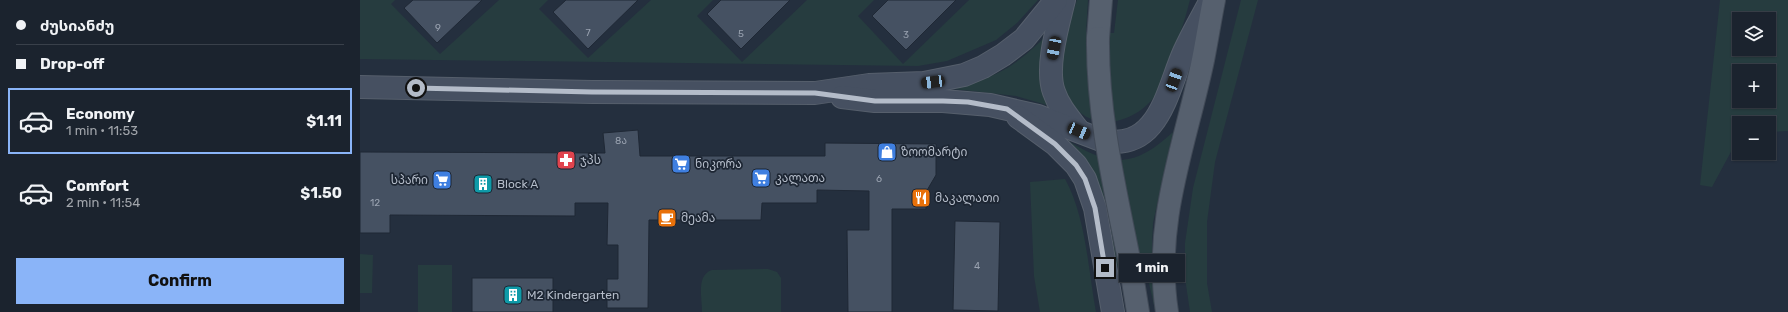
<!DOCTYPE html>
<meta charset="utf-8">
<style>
:root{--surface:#1b232e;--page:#282f3a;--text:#f1f3f6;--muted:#a0a4aa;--line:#39404a;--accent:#8ab4f8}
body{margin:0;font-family:Rubik,"Noto Sans Georgian",sans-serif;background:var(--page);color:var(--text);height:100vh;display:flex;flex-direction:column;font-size:15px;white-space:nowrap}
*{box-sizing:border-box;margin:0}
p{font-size:13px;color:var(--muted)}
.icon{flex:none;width:22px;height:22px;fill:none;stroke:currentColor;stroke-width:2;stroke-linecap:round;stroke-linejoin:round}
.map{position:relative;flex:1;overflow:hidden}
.details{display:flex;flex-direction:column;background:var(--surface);width:360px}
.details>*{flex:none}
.guide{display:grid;align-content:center;height:88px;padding:0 16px;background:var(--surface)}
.tools{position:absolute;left:1372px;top:12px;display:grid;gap:8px}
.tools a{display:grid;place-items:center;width:44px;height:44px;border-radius:0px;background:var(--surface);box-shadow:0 1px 3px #0004,0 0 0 1px var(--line);font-size:20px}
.end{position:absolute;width:18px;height:18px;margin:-9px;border:5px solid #b4bcc9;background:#111;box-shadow:0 0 0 2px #111}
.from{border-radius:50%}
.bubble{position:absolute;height:28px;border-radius:0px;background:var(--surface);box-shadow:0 1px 3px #0004,0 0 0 1px var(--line);font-size:13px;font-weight:700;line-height:28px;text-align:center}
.car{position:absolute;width:12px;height:24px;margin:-12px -6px;border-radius:5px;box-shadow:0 0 3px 1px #0007;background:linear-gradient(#222 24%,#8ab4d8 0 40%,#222 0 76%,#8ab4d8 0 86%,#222 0)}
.guide b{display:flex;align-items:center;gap:14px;height:38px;font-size:15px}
.guide b+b{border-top:1px solid var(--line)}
.guide i{width:10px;height:10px;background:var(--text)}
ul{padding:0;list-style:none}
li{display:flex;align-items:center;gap:12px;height:66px;margin:0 8px 6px;padding:0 8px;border:2px solid transparent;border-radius:0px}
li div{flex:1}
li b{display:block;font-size:15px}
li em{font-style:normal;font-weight:700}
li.selected{border-color:var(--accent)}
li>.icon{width:36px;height:36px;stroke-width:1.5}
.primary-button{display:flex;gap:8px;margin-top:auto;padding:8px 16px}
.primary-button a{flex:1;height:46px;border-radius:0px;background:var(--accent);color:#111;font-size:16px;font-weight:700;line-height:46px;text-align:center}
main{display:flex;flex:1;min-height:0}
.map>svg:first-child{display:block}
.green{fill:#263c3f;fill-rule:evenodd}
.building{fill:#455162;stroke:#1f2835}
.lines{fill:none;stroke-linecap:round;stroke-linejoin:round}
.secondary-casing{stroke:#565f6c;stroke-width:24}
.primary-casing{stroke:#414a57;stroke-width:24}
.secondary{stroke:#465061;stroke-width:22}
.primary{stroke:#56606e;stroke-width:22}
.primary-bridge-casing{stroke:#414a57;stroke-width:24;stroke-linecap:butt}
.primary-bridge{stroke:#56606e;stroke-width:22}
.route{stroke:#b4bcc9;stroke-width:5}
.labels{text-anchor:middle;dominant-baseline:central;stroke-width:3.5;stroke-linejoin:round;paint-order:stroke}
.number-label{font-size:10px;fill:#98a1af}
.poi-label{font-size:12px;fill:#b4bcc9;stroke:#1d2633;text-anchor:start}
</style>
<main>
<section class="details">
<div class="guide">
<b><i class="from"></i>ძუსიანძუ</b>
<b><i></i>Drop-off</b>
</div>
<ul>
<li class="selected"><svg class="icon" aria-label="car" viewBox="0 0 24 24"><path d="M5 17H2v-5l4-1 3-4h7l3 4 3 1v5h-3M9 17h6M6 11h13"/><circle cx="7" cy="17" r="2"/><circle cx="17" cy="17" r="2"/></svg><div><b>Economy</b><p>1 min · 11:53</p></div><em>$1.11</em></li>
<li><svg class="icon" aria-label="car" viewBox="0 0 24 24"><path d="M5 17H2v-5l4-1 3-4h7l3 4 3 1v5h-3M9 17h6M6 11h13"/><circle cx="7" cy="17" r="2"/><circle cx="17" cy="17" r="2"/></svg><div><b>Comfort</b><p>2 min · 11:54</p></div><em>$1.50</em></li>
</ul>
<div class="primary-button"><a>Confirm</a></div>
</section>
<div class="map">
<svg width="1428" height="312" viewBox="0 0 1428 312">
<rect width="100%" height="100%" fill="#242f3e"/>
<g class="green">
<polygon points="0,0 35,0 31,4 80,54 139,0 188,0 179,9 228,58 291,0 353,0 337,16 382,62 447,0 514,0 498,16 543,64 609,0 678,0 657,23 636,40 587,61 558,66 0,59"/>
<path d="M717,0H728L726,32L754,33L758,0H830C824,24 816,46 807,69C804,76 802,85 798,92C777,124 730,136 709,99C706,94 701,88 700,83C695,62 710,21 717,0Z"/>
<polygon points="881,0 898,0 855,162 847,222 847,283 852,312 830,312 825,278 825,243 833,188"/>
<path d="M1360,0H1428V131L1409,132V123H1379V147L1373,148L1352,187L1340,185ZM1379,19H1409V49H1379ZM1379,71H1409V101H1379Z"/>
<path d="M688,34L690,106L656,96L594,89C639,76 656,66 688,34Z"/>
<path d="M813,132L793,223L792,246L795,310L784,261L755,267L702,137C748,166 771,171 813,132Z"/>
<path d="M705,179C726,217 728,269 736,312H680L674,276L670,182Z"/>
<polygon points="0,254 13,255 12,293 0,293"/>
<rect x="58" y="265" width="34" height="47"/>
<path d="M408,269L417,272L421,278V312H342C342,298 336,275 352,270Z"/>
</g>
<g class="building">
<polygon points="53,0 122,0 77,43 44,8"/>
<polygon points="206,0 278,0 228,49 193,12"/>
<polygon points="361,0 430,0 381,49 347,14"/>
<polygon points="528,0 596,0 546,50 512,16"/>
<polygon points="278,130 280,156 465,156 465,143 576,144 576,175 566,192 566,209 532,209 532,312 488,312 487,230 509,230 509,191 457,190 457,203 402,203 401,220 289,220 288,308 247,308 247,279 258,279 258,245 247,245 248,203 215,203 215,216 30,215 30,233 0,233 0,152 245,153 243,133"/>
<polygon points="595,221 640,222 638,311 593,310"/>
<rect x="112" y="278" width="81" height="34"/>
</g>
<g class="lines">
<defs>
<g id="secondary">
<path d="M704,0C698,25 685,68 694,92C699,107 709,118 719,131"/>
<polyline points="0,87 232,92 455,93 509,85 564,83 604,75 623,67 643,55 664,39 696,0"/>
<path d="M482,97L515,101H583L630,105L678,116L741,140C799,153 807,90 824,52C832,34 842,17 851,0"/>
<polyline points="658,117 695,144 716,165 725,179 735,208 753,312"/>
</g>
<g id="primary">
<polyline points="738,38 741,0"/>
<polyline points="771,269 778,312"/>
<path d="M807,312C793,222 825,146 843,60C847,40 850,20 854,0"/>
</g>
</defs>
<use href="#secondary" class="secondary-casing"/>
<use href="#primary" class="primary-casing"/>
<use href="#secondary" class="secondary"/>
<use href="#primary" class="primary"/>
<defs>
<path id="primary-bridge" d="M738,38C737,116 756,193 771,269"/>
</defs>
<use href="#primary-bridge" class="primary-bridge-casing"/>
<use href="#primary-bridge" class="primary-bridge"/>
</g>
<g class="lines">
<polyline class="route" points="56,88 232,92 455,93 515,101 583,101 608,102 647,109 695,144 716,165 725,179 735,208 745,268"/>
</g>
<defs>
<symbol id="shop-square" viewBox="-11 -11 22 22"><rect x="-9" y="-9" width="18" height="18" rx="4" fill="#3f7fe0" stroke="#1d2633"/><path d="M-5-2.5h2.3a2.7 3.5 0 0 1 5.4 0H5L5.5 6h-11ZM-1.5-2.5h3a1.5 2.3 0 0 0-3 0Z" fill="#fff"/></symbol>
<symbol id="pharmacy-square" viewBox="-11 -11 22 22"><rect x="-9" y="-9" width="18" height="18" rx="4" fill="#e0444e" stroke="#1d2633"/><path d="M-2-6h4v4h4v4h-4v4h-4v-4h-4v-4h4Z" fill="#fff"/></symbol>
<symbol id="supermarket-square" viewBox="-11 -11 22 22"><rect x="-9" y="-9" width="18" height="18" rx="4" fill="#3f7fe0" stroke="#1d2633"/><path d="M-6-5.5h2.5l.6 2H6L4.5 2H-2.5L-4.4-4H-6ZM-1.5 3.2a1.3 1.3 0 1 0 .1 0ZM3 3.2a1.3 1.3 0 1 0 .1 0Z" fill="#fff"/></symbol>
<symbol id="building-square" viewBox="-11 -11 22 22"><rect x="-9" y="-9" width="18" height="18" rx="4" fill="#0f9aa8" stroke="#1d2633"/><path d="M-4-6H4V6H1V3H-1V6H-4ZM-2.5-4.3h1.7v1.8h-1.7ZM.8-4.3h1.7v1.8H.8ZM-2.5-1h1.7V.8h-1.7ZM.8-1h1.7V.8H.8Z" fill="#fff"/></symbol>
<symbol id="restaurant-square" viewBox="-11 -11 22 22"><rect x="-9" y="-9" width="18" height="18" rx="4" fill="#e8710a" stroke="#1d2633"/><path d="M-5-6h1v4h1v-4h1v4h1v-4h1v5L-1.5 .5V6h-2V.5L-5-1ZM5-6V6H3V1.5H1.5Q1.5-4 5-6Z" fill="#fff"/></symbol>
<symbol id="cafe-square" viewBox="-11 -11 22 22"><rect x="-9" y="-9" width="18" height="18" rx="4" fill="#e8710a" stroke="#1d2633"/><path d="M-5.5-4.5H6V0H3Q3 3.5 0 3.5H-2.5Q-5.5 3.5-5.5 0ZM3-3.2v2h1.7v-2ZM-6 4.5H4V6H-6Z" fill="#fff"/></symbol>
</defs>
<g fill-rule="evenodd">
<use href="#shop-square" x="516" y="141" width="22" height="22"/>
<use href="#pharmacy-square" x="195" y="149" width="22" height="22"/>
<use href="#supermarket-square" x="310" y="153" width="22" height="22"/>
<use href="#supermarket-square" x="390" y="167" width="22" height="22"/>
<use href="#supermarket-square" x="71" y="169" width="22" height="22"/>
<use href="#building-square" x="112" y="173" width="22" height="22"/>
<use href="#restaurant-square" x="550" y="187" width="22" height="22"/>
<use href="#cafe-square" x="296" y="207" width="22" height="22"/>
<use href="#building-square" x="142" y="284" width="22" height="22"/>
</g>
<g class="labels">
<g class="number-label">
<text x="78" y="28">9</text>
<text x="228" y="33">7</text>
<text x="381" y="34">5</text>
<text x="546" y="35">3</text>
<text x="261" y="141">8ა</text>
<text x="519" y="179">6</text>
<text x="15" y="203">12</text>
<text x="617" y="266">4</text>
</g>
<g class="poi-label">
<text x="541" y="152">ზოომარტი</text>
<text x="220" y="160">ჯპს</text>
<text x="335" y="164">ნიკორა</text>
<text x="415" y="178">კალათა</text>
<text x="68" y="180" text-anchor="end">სპარი</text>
<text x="137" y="184">Block A</text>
<text x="575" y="198">მაკალათი</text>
<text x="321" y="218">მეამა</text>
<text x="167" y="295">M2 Kindergarten</text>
</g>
</g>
</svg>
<div class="tools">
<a><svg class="icon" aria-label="layers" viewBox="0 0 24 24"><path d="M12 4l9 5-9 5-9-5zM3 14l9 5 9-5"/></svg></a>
<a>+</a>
<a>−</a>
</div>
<i class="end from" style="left:56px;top:88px"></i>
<i class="end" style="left:745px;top:268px"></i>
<div class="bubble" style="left:759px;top:254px;width:66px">1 min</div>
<i class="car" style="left:694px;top:48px;rotate:191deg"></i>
<i class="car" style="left:814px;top:80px;rotate:20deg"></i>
<i class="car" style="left:573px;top:82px;rotate:263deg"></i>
<i class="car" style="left:719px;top:131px;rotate:113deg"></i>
</div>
</main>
